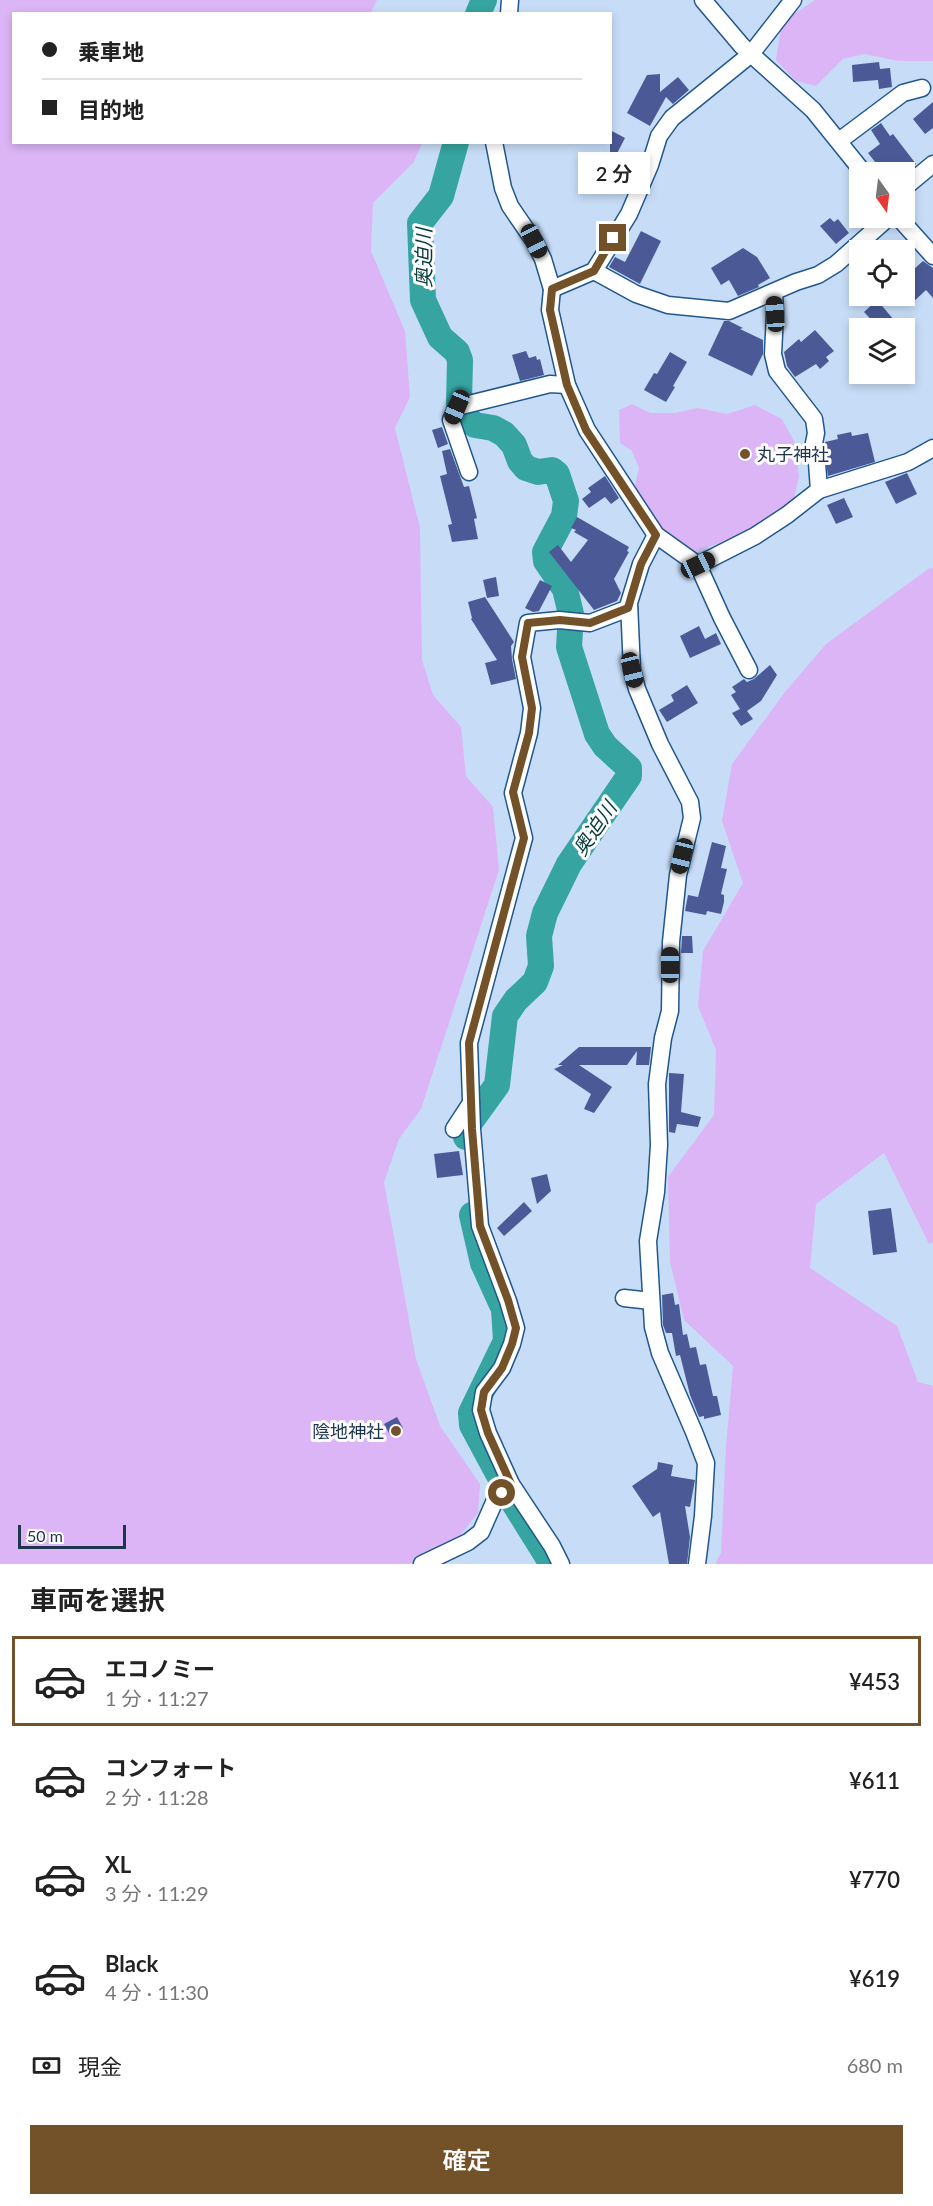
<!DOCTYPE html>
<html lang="ja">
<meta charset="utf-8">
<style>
:root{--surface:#fff;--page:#f6f6f6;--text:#222;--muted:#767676;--line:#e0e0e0;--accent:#735229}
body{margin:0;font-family:Lato,"Noto Sans JP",sans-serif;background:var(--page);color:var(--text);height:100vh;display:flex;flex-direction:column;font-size:22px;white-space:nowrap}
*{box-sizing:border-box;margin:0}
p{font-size:20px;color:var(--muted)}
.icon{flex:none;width:33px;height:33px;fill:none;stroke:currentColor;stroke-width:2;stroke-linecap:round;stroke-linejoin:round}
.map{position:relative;height:1564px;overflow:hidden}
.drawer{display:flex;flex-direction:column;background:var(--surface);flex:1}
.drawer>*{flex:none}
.top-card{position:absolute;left:12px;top:12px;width:600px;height:132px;border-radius:0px;box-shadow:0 3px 9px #0003;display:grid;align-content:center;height:132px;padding:0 30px;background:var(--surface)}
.needle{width:39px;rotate:166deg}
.buttons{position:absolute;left:849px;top:162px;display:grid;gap:12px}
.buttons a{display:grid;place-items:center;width:66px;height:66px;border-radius:0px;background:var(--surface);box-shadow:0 3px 9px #0003;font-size:30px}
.scale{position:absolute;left:18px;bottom:15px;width:108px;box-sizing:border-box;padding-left:6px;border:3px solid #1e354e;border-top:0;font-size:16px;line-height:21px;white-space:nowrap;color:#1e354e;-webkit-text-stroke:4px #fcfcfc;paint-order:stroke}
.end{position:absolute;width:27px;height:27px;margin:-14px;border:8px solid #735229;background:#fff;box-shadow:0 0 0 3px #fff}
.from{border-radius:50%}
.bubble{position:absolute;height:42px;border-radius:0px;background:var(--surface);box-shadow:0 3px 9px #0003;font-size:20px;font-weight:600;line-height:42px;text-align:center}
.car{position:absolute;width:18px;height:36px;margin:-18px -9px;border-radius:8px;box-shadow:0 0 4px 2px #0007;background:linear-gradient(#222 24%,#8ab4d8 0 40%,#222 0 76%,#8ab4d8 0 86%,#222 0)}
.top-card b{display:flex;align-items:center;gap:21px;height:57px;font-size:22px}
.top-card b+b{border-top:2px solid var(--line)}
.top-card i{width:15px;height:15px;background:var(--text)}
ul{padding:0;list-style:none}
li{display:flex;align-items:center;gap:18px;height:90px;margin:0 12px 9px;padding:0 18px;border:3px solid transparent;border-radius:0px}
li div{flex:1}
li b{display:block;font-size:22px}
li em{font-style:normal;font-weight:600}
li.current{border-color:var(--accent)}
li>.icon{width:54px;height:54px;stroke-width:1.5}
h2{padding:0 30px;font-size:27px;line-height:72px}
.pay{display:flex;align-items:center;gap:15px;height:66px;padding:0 30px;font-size:22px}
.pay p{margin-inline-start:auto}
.cta{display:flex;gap:12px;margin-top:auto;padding:12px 30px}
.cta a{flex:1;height:69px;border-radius:0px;background:var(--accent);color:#fff;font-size:24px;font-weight:600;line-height:69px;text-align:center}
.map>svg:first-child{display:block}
.green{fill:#dcb5f6}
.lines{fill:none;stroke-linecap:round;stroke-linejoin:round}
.river{stroke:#36a4a0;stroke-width:26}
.building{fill:#4b5a96}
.street-casing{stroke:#20578e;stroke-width:19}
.street{stroke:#fff;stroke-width:16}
.route{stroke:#735229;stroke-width:8}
.poi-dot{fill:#735229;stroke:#fcfcfc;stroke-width:2}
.labels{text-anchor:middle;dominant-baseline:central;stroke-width:6;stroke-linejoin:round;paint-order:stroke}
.poi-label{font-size:18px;fill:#1e354e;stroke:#fcfcfc;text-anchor:start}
.water-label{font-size:20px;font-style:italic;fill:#053a38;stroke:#fcfcfc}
</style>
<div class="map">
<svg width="933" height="1564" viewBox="0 0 933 1564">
<rect width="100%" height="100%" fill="#c7ddf7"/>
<g class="green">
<polygon points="0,0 377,0 370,14 14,14 14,142 422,143 414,162 373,203 371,251 405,331 410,397 395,428 420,528 422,660 433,695 461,727 466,776 493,807 499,870 421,1109 399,1139 384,1182 416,1359 440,1426 480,1484 478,1513 458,1538 409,1564 0,1564"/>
<polygon points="815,0 933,0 933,61 898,61 864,54 843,59 816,86 796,81 776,60 782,22"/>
<polygon points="632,404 650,413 675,413 698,408 727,414 755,405 782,419 795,443 799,476 794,499 751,532 688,554 675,548 647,512 635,485 639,468 632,451 620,443 619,410"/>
<polygon points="933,568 933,1242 929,1244 884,1153 816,1204 810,1268 897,1326 918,1382 933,1386 933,1564 715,1564 721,1553 726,1447 733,1366 684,1320 670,1262 668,1177 714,1115 716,1050 698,1006 703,951 743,883 722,821 732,764 785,692 826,644 928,569"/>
</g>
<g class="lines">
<g class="river">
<polyline points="478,14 484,0"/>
<polyline points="456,142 441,196 420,223 423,300 440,337 457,352 460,360 459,403 466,418 475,425 493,428 504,434 514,445 520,461 526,468 538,472 552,470 557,474 566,501 564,516 545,552 546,561 565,589 571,614 569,647 597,734 605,746 629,768 629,776 569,864 545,913 539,936 541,966 535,982 516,1000 505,1016 497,1085 466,1128 466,1137"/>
<polyline points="472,1215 483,1263 504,1309 506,1341 471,1413 472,1425 514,1503 552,1564"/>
</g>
</g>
<g class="building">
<polygon points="879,62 880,69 890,68 892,87 879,89 878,80 853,82 852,65"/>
<polygon points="660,74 660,92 678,77 689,90 673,104 666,97 650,126 627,113 647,75"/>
<polygon points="933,102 933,128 925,134 913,119"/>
<polygon points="881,123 890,136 893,134 916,164 906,173 883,172 868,153 880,144 871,130"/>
<polygon points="610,130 625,138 610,167"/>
<polygon points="830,218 834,222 838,219 849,233 836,244 820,226"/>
<polygon points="641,231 661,241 640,284 609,267 615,257 625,262"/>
<polygon points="743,248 757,257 770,278 758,285 759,287 738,296 729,280 721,285 711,268"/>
<polygon points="923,261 933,268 933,298 926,290 910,305 904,299 904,278"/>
<polygon points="877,300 894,320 884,328 879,328 864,312"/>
<polygon points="724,321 729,321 743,328 740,329 763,340 763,354 752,376 708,355"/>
<polygon points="815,330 834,351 826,357 829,361 820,369 816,364 795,377 787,366 784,352 799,339 801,342"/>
<polygon points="526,351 529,358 536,356 537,360 540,359 544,375 520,381 512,355"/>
<polygon points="670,352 687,362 673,386 675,387 666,402 644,390 654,373 657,374"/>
<polygon points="442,427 448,444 438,448 432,430"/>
<polygon points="851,432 852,436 868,433 875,462 828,476 824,448 825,442 838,439 837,435"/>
<polygon points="450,449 464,487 469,486 477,518 474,519 478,539 452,542 448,525 452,524 440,476 447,474 442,451"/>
<polygon points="907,473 917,494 896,504 885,482"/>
<polygon points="605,476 619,498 611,504 605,497 589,508 582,499 591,492 588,488"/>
<polygon points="844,498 853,517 836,524 827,505"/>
<polygon points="577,517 629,547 627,551 629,552 614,579 621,593 617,601 594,610 549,552 558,545 571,562 588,540 574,532 576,530 571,528"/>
<polygon points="496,577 499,596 487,598 483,580"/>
<polygon points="540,580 552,586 539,611 533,612 525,608"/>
<polygon points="485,597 514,642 511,646 512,659 516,679 491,685 485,663 497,660 471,619 472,618 468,602"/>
<polygon points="699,626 705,639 716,633 721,644 690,658 680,636"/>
<polygon points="770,665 777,675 761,701 747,711 753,719 741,726 732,713 740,709 731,695 736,692 732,687 744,679 747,682 754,679"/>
<polygon points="687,685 698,703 667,722 659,710 674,701 671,695"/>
<polygon points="712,842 726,846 721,868 727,869 721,894 724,895 724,902 721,914 707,911 706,915 685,911 688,895 698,897"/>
<polygon points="682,936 692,936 693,953 681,953"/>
<polygon points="579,1047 651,1047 649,1065 636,1065 637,1051 627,1065 579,1065 612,1087 594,1113 584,1109 591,1094 554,1069 563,1065 558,1065"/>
<polygon points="669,1073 684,1074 681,1112 701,1117 698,1127 677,1124 675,1133 669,1132"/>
<polygon points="459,1151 463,1175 437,1178 434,1154"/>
<polygon points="547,1174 551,1191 537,1204 531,1178"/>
<polygon points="524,1202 532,1211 504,1236 497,1228"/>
<polygon points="891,1208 897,1252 873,1255 868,1211"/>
<polygon points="673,1293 675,1305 679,1304 683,1335 687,1334 690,1348 696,1347 700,1365 706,1364 713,1396 717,1396 721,1415 704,1419 704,1416 699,1417 690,1395 680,1355 676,1356 672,1333 666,1333 663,1325 662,1295"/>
<polygon points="397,1417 403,1428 398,1433 390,1435 384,1424"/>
<polygon points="658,1462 673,1465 671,1476 695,1480 690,1507 685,1506 690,1537 687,1564 669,1564 660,1512 653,1517 632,1486 657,1469"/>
</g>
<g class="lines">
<defs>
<g id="street">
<polyline points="703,0 742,46 813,110 863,172"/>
<polyline points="509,14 510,0"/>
<polyline points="839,141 903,93 922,88"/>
<polyline points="494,142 503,188 510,206 534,241 543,259 552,289 550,310 567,385 587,430 656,535 698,565 755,536 787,515 819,490 908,462 933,448"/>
<polyline points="904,188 933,164"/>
<polyline points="899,218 933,256"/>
<polyline points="594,271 636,294 668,305 729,311 796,282 818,275 836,264 888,218"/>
<polyline points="552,289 594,271 629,214 650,165 659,136 672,118 751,54 793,0"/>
<polyline points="774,292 775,314 773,354 777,371 814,419 816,433 813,448 817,463 819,490"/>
<polyline points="469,472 451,420 457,407 550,384 567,385"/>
<polyline points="656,535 641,564 629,603 632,670 637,689 660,744 690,802 692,818 678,875 671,942 670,1011 663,1038 657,1084 659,1145 656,1192 648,1241 653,1327 660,1353 694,1432 706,1463 703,1516 697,1564"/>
<polyline points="698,565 722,618 749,670"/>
<polyline points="454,1129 471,1103"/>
<polyline points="624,1298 651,1301"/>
<polyline points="422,1564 468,1542 481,1532 496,1498 511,1484"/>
<polyline points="561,1564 552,1546 511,1484 488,1433 481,1410 484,1392 502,1368 512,1344 516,1328 508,1301 480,1226 472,1129 469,1043 524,838 513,793 529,733 532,708 522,657 528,623 559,620 590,623 629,608"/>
</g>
</defs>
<use href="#street" class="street-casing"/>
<use href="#street" class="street"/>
</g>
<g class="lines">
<polyline class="route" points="502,1493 511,1484 488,1433 481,1410 484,1392 502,1368 512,1344 516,1328 508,1300 480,1226 472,1129 469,1043 524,838 513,792 529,733 532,708 522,657 528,623 560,620 590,623 628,608 641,564 656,535 586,430 567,385 550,310 552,289 594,271 613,238"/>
</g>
<g class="poi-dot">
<circle cx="745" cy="454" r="6"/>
<circle cx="396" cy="1431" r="6"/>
</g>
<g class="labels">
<g class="poi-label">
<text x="757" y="454">丸子神社</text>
<text x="384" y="1431" text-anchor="end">陰地神社</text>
</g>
<g class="water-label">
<text transform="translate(423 258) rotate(-90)">奥迫川</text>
<text transform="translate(594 828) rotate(-56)">奥迫川</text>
</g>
</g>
</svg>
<div class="buttons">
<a><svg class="needle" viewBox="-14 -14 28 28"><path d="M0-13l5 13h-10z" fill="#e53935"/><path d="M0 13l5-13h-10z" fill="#767676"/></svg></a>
<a><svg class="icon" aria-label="locate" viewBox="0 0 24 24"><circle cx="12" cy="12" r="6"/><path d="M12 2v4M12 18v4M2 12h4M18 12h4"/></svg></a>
<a><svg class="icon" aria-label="layers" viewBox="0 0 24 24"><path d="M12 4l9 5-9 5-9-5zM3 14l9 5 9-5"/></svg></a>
</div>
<div class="scale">50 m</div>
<i class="end from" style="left:502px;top:1493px"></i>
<i class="end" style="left:613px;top:238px"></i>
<div class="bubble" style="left:578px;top:152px;width:72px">2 分</div>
<i class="car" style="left:534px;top:241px;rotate:154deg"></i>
<i class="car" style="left:775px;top:314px;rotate:356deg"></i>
<i class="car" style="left:457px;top:407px;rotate:203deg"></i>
<i class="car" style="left:698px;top:565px;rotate:65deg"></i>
<i class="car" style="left:632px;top:670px;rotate:166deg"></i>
<i class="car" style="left:682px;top:856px;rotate:194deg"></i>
<i class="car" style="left:670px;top:965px;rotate:0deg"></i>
<div class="top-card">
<b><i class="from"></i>乗車地</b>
<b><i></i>目的地</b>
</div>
</div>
<section class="drawer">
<h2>車両を選択</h2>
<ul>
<li class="current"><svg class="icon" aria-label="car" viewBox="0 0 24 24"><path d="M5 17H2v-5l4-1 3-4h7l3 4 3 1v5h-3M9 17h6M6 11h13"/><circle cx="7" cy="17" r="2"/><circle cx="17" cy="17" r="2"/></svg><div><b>エコノミー</b><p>1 分 · 11:27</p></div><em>¥453</em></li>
<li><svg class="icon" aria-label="car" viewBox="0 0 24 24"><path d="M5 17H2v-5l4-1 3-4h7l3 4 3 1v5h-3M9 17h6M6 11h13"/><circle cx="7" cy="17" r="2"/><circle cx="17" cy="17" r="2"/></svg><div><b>コンフォート</b><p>2 分 · 11:28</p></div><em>¥611</em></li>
<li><svg class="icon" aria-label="car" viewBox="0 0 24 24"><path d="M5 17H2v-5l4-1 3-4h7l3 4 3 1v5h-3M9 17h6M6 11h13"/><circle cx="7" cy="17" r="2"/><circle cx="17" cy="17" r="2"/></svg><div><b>XL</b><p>3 分 · 11:29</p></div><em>¥770</em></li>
<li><svg class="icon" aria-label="car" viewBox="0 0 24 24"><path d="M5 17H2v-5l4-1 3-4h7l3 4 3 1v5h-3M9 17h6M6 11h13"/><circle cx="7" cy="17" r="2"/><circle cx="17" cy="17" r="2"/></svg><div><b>Black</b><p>4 分 · 11:30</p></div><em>¥619</em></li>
</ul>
<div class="pay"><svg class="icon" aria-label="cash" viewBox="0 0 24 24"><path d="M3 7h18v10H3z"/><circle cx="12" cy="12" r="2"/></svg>現金<p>680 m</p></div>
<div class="cta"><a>確定</a></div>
</section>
